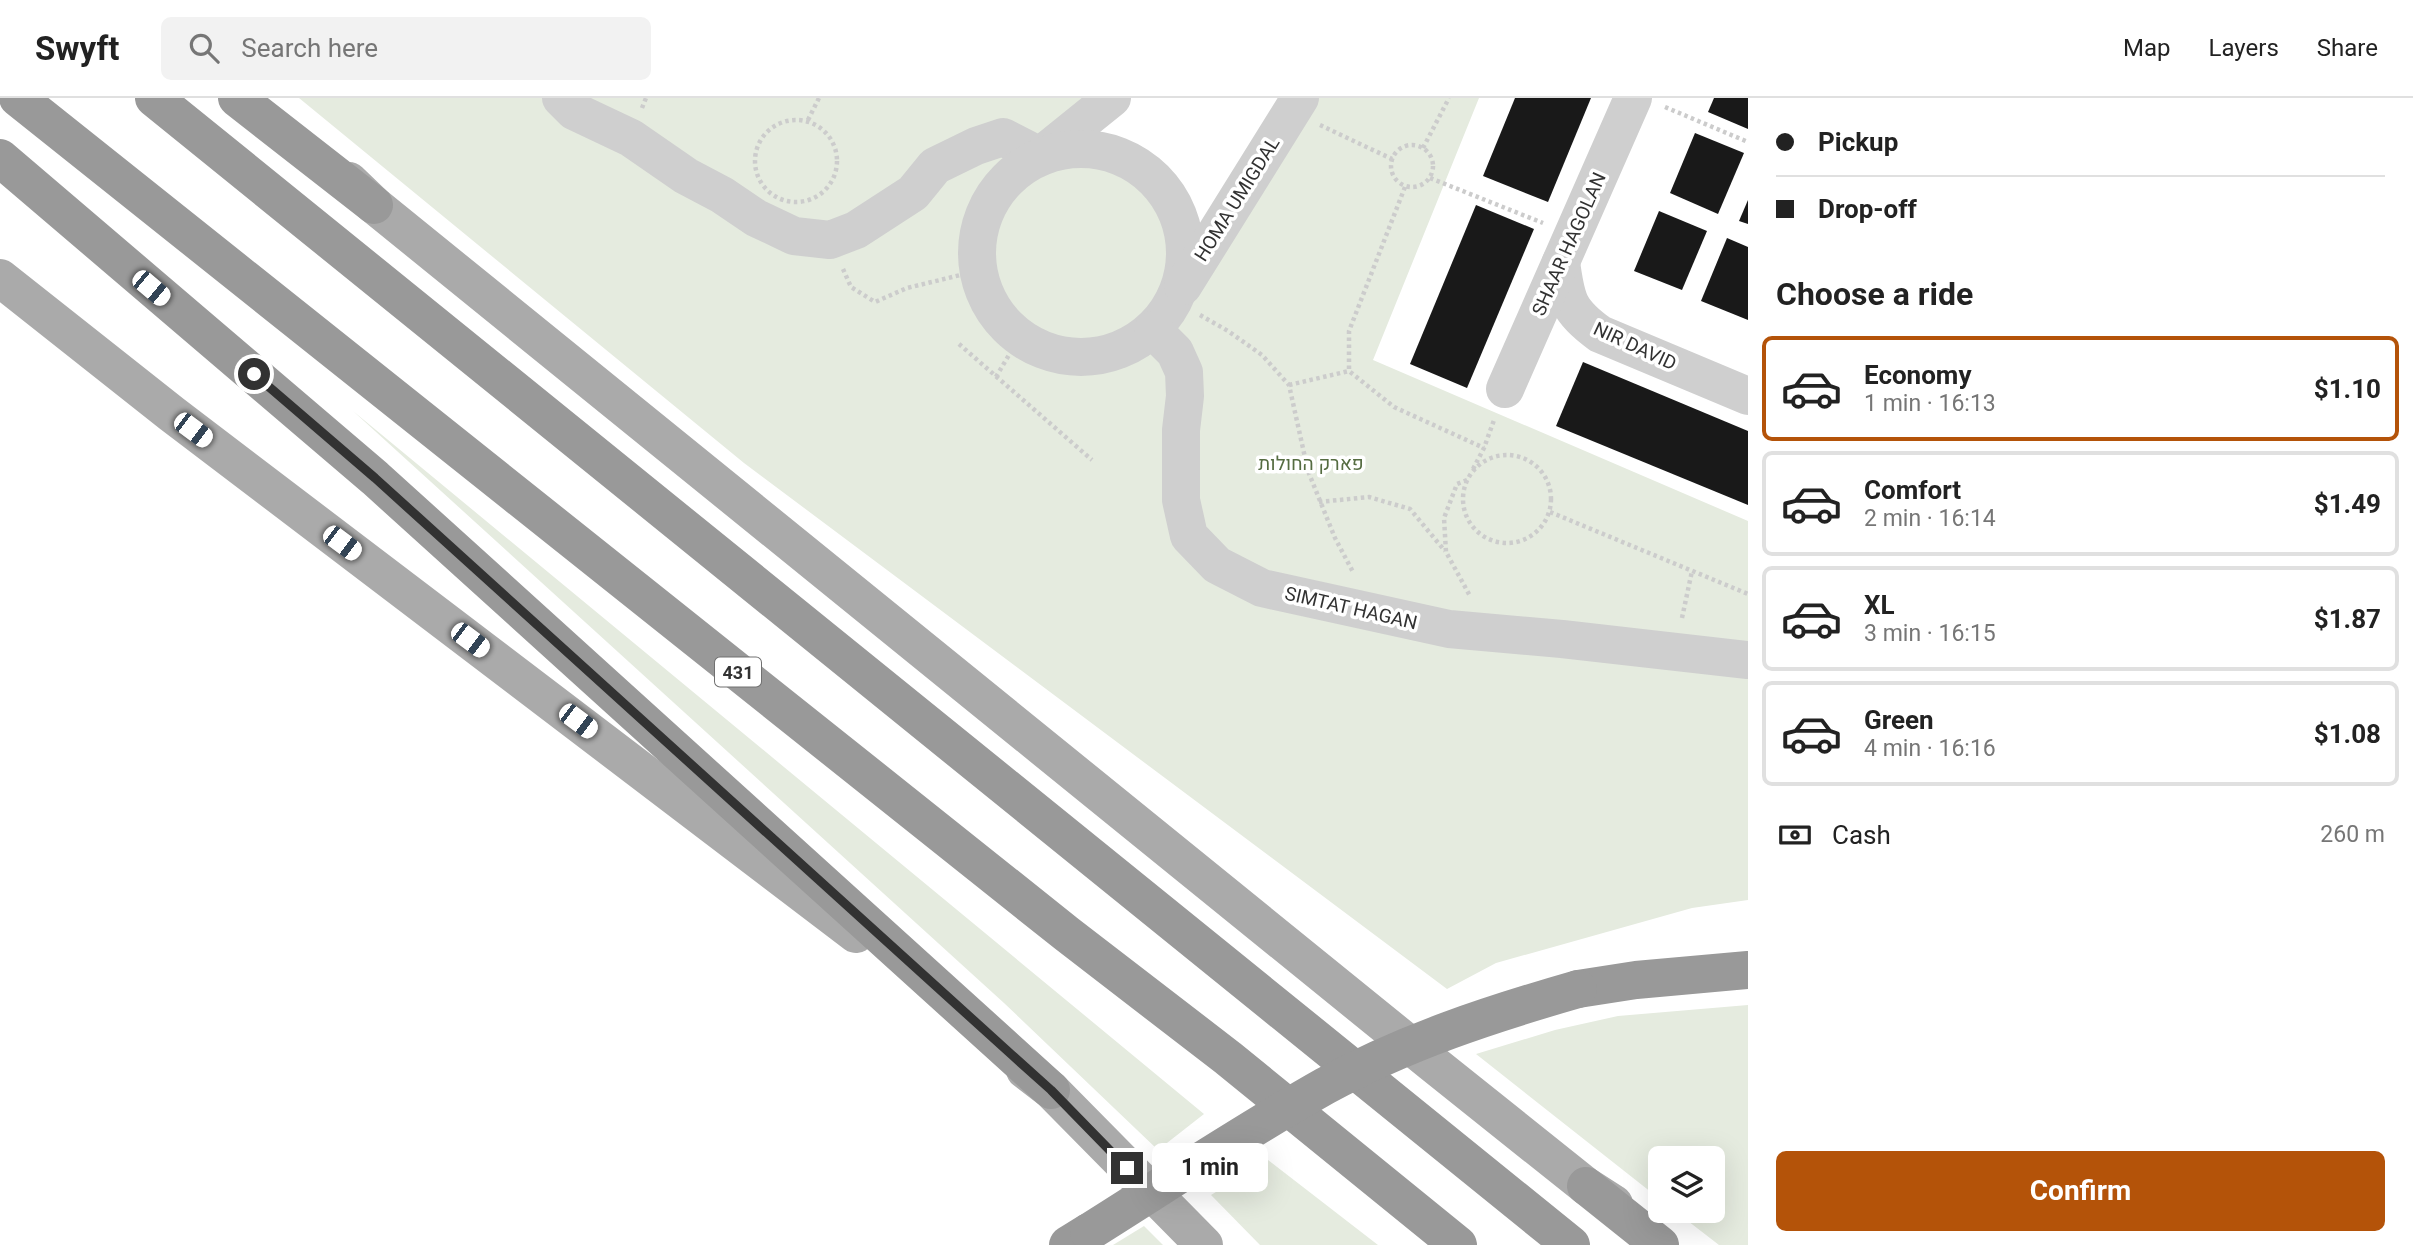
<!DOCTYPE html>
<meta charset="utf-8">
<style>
:root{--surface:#fff;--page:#f2f2f2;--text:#222;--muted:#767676;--line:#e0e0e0;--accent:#b45309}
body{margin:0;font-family:Roboto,Heebo,sans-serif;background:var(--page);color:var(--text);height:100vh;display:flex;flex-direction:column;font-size:26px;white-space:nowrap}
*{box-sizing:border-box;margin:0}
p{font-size:23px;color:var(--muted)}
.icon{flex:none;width:38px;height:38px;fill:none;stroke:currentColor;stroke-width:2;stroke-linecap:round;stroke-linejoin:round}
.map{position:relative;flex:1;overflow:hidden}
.sheet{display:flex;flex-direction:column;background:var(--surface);width:665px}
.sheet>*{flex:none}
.top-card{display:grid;align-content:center;height:154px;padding:0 28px;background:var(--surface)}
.buttons{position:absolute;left:1648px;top:1048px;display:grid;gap:14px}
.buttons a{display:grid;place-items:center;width:77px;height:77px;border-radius:10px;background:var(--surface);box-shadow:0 7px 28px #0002;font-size:35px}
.end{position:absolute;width:32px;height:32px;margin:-16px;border:9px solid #323232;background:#fff;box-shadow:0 0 0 4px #fff}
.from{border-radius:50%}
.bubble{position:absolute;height:49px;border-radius:10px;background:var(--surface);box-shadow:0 7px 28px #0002;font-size:23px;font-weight:700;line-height:49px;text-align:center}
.car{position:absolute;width:21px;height:42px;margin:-21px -10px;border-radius:9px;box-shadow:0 0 5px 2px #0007;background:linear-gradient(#fff 24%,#345 0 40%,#fff 0 76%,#345 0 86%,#fff 0)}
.top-card b{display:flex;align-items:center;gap:24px;height:66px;font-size:26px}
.top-card b+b{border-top:2px solid var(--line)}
.top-card i{width:18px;height:18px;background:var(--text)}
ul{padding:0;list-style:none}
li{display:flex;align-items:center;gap:21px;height:105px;margin:0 14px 10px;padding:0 14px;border:4px solid var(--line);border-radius:10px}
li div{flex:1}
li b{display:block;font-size:26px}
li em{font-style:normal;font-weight:700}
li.on{border-color:var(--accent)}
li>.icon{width:63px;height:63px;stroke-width:1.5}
h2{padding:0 28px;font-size:32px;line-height:84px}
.pay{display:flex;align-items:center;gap:18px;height:77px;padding:0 28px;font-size:26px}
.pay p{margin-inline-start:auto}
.action{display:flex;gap:14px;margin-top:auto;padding:14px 28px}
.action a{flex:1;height:80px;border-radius:10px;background:var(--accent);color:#fff;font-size:28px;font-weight:700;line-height:80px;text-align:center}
header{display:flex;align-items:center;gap:42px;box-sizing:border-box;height:98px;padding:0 35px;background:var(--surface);border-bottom:2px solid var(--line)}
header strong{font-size:33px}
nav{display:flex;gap:38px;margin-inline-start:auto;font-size:24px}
.search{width:490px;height:63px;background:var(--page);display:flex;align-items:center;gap:18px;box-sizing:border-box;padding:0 24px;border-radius:10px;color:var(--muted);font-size:26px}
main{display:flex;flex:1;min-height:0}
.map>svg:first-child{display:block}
.green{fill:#e5ebdf}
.building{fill:#191919}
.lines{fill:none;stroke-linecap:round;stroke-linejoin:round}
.path{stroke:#ccc;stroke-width:4.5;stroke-dasharray:3.5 3.5;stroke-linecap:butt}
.minor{stroke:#cfcfcf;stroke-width:38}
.major{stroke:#aaa;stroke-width:38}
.highway{stroke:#999;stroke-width:38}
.highway-bridge{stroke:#999;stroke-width:38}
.route{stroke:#323232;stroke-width:9}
.labels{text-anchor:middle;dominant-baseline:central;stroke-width:7;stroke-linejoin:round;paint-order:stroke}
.shield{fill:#fff;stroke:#707070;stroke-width:2}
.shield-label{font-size:18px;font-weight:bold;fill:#323232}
.street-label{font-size:19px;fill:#323232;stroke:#fff}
.park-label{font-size:19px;fill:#556c41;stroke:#fff}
</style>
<header>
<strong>Swyft</strong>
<div class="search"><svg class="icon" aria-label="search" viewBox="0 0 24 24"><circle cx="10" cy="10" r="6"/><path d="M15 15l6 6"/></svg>Search here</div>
<nav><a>Map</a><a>Layers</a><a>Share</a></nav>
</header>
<main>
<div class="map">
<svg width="1748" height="1147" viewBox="0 0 1748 1147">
<rect width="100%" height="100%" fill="#fff"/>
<g class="green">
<path d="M299,0H1088C1076,11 1064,22 1052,32C1028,50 999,62 983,90C963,127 962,181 984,218C1000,244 1034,262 1064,266C1082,269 1104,270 1121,262C1132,257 1143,248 1153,241L1175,266L1172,329L1219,485L1748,575V802L1692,810L1496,865L1447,891L744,365Z"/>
<polygon points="1318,0 1479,0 1373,262 1748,423 1748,555 1338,500 1203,449 1167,230"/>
<circle cx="1081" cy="155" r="100"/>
<polygon points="353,313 1204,1016 1158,1052 1004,905"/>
<polygon points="1748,907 1748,1147 1719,1147 1675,1113 1713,1113 1713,1060 1661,1060 1661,1102 1476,956 1555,932 1618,918"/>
<polygon points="1268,1062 1378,1147 1260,1147 1211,1097"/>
<polygon points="1144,1128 1163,1147 1113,1147"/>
</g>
<g class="building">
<polygon points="1515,0 1591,0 1548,104 1483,78"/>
<polygon points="1714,0 1748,0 1748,31 1708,14"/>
<polygon points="1695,35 1744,55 1718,116 1670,95"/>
<polygon points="1748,102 1748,126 1739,123"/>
<polygon points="1476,107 1534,131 1467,290 1410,266"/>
<polygon points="1659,113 1707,133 1682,192 1634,173"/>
<polygon points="1727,140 1748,149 1748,222 1701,203"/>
<polygon points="1583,264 1748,333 1748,407 1556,328"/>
</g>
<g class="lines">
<g class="path">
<polyline points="1665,9 1748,44"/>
<polyline points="642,10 646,0"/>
<circle cx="796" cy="63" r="41"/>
<polyline points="808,22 819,0"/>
<polyline points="1320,27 1392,61"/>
<circle cx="1412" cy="68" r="21"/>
<polyline points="1423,50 1449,0"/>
<polyline points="1430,80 1543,125"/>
<polyline points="1405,89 1349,233 1349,273 1394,309 1484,350"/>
<polyline points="843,171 851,189 875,204 907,190 977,173"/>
<polyline points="1200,217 1228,233 1262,257 1289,287 1308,373 1335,440 1353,474"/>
<polyline points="959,246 1092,362"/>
<polyline points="996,279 1019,240"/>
<polyline points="1289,287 1349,273"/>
<circle cx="1507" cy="401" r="44"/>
<polyline points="1473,371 1484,350 1494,322"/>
<polyline points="1467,382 1457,386 1444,420 1446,454 1470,498"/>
<polyline points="1319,404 1369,399 1410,411 1445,453"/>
<polyline points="1550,414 1748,496"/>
<polyline points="1682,520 1692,473"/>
</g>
<g class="minor">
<polyline points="561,0 574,13 631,40 686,78 722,97 756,120 794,138 830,142 856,132 913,95 935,68 976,48 1003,39 1040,58 1112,0"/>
<circle cx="1081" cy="155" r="104"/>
<path d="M1561,164C1566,202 1568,213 1600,236L1748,298"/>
<polyline points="1183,188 1300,0"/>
<polyline points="1153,232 1175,254 1184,274 1185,298 1181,332 1181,402 1189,438 1217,467 1262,490 1449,531 1562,541 1748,562"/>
<polyline points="1505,291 1633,0"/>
</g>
<g class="major">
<polyline points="349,83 374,107 1432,965 1586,1088 1614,1106"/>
<polyline points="0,180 172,316 856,836"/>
<polyline points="1025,972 1051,992 1204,1147"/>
</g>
<g class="highway">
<polyline points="18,0 1067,836 1228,960 1458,1147"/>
<polyline points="154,0 1571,1147"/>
<polyline points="237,0 374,107"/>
<polyline points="0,60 375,380 1051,992"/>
<polyline points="1578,891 1636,882 1748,872"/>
<polyline points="1586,1088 1660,1147"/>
<polyline points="1068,1147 1089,1134"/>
</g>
<path class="highway-bridge" d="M1089,1134C1167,1085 1245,1033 1325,988C1405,944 1491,916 1578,891"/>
</g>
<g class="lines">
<polyline class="route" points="254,276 375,380 1012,957 1051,992 1127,1070"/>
</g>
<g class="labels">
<rect class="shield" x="715" y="559.5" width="46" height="29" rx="5"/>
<g class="shield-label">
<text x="738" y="574">431</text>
</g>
<g class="street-label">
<text transform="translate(1237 101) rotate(-58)">HOMA UMIGDAL</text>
<text transform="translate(1569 146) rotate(-66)">SHAAR HAGOLAN</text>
<text transform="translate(1635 248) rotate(25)">NIR DAVID</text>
<text transform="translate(1351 510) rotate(13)">SIMTAT HAGAN</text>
</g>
<g class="park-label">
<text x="1311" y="365">פארק החולות</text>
</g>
</g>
</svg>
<div class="buttons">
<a><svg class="icon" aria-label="layers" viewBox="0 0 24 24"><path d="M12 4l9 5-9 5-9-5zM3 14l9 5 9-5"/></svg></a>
</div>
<i class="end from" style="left:254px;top:276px"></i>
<i class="end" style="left:1127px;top:1070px"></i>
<div class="bubble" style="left:1152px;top:1045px;width:116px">1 min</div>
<i class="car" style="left:151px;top:190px;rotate:130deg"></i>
<i class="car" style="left:193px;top:332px;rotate:127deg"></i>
<i class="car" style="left:342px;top:445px;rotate:127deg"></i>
<i class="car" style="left:470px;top:542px;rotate:127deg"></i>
<i class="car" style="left:578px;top:623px;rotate:127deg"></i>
</div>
<section class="sheet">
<div class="top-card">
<b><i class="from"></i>Pickup</b>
<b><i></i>Drop-off</b>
</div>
<h2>Choose a ride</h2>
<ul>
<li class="on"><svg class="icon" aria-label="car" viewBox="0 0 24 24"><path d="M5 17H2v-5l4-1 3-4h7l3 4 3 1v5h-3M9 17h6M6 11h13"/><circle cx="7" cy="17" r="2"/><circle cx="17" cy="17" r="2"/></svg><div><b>Economy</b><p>1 min · 16:13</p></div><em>$1.10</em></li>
<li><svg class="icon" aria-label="car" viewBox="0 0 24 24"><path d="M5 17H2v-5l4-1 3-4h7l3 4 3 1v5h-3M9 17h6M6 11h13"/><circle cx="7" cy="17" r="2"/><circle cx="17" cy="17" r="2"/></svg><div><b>Comfort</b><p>2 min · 16:14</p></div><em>$1.49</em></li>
<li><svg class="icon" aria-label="car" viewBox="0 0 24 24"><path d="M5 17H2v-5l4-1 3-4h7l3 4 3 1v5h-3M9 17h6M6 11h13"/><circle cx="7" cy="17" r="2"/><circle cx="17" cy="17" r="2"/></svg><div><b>XL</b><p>3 min · 16:15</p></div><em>$1.87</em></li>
<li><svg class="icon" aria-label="car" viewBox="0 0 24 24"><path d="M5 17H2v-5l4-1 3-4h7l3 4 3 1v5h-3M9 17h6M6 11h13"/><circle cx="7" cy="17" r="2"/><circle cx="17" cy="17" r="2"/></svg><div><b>Green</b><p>4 min · 16:16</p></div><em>$1.08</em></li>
</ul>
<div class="pay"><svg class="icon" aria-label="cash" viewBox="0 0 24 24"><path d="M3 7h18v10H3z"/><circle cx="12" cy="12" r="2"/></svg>Cash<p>260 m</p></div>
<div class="action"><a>Confirm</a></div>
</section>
</main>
